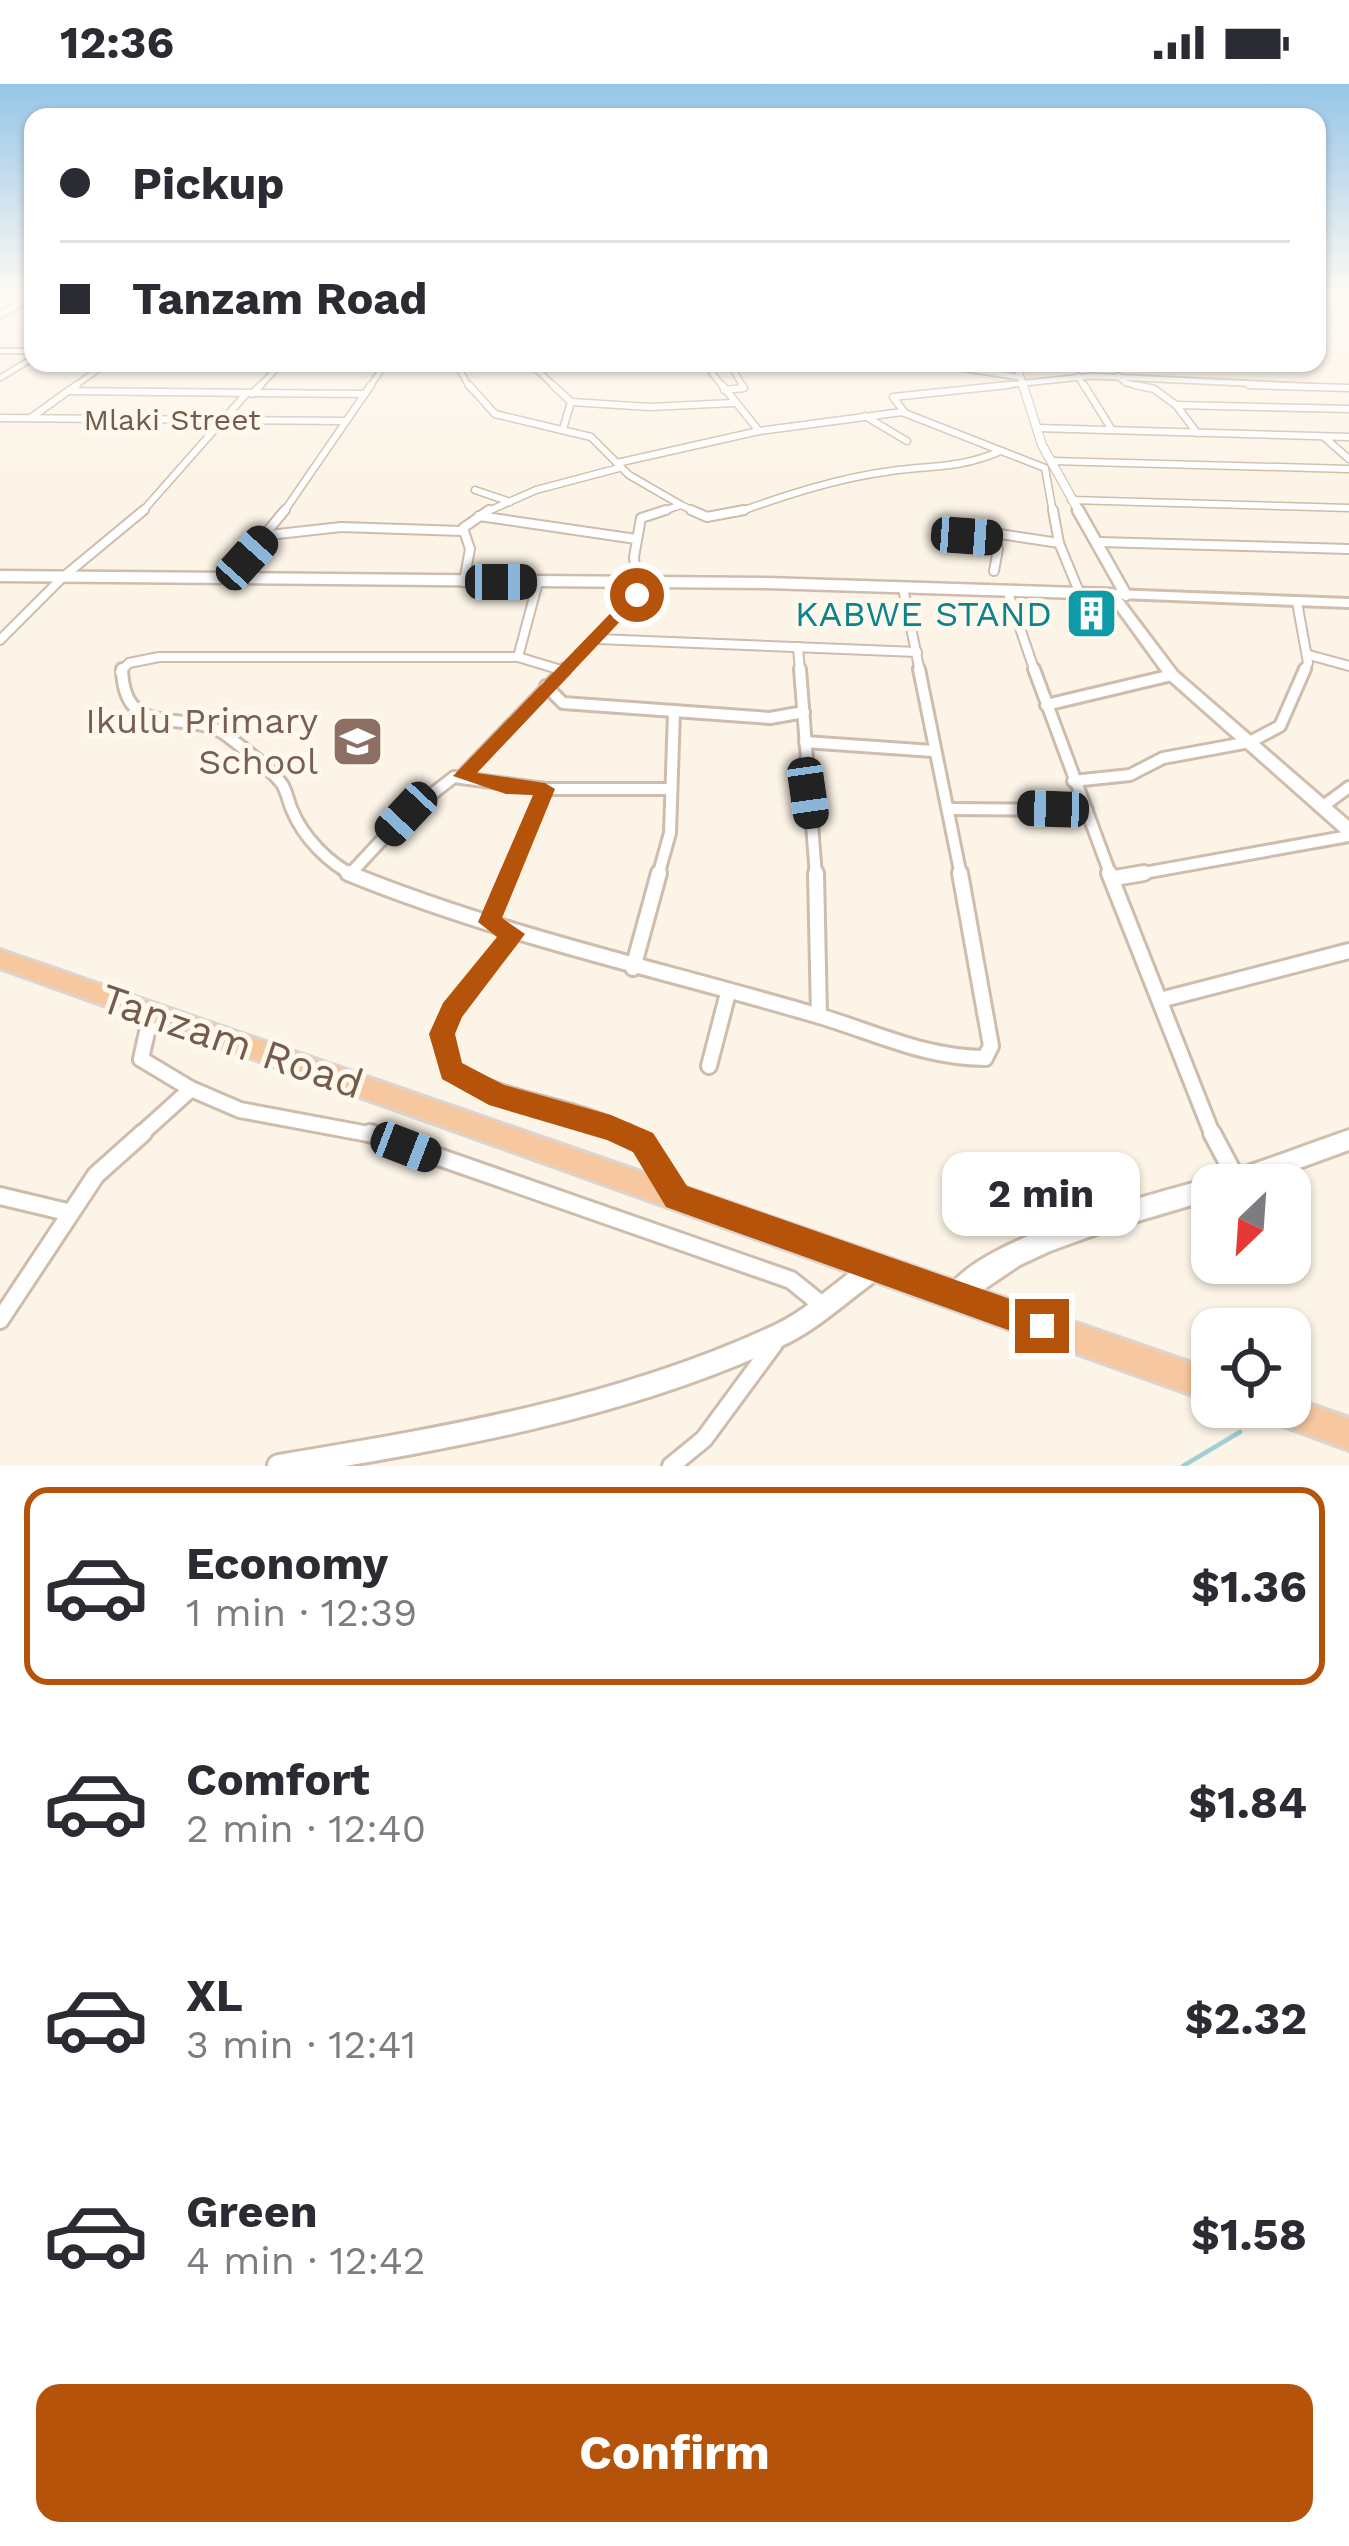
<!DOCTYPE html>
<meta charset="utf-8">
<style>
:root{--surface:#fff;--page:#f7f7f7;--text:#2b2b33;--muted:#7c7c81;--line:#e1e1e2;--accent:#b45309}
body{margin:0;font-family:"Work Sans",sans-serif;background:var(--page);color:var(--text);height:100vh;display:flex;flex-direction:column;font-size:45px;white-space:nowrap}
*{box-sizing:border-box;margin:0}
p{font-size:39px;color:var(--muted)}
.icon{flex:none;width:66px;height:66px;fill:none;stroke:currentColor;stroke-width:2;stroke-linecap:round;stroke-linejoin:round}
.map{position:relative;height:1382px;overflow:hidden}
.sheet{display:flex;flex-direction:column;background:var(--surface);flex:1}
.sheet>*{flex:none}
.top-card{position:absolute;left:24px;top:24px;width:1302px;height:264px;border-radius:24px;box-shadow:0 3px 9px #0004;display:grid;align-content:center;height:264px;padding:0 36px;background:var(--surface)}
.needle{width:78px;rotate:205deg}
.controls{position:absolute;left:1191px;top:1080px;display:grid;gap:24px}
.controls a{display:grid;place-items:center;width:120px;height:120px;border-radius:24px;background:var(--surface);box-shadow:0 3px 9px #0004;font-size:60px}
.end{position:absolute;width:54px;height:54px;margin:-27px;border:15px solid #b45309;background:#fff;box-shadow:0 0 0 6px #fff}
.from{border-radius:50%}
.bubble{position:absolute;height:84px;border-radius:24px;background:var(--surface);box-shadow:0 3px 9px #0004;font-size:39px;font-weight:700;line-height:84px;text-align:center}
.car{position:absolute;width:36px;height:72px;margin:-36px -18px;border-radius:15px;box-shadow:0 0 9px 3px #0007;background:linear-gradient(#222 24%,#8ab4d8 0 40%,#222 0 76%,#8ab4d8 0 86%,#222 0)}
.top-card b{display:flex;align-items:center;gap:42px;height:114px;font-size:45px}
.top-card b+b{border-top:3px solid var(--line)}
.top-card i{width:30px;height:30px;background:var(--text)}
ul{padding:21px 0 0;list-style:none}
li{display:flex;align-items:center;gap:36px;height:198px;margin:0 24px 18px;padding:0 12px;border:6px solid transparent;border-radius:24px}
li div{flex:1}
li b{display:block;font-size:45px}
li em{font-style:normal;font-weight:700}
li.on{border-color:var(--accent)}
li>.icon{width:108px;height:108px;stroke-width:1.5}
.cta{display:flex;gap:24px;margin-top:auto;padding:24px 36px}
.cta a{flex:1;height:138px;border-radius:24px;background:var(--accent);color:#fff;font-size:48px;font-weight:700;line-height:138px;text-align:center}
.status{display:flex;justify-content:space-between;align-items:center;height:84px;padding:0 60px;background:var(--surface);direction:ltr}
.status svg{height:33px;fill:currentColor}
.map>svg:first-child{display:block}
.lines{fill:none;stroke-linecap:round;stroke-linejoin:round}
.stream{stroke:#a2ced7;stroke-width:4.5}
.minor-far5-casing{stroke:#cebcad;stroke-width:8}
.minor-far4-casing{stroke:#cebcad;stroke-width:9}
.minor-far3-casing{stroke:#cebcad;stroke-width:12}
.minor-far2-casing{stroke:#cebcad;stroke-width:16}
.minor-far1-casing{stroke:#cebcad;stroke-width:20}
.minor-casing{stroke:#cebcad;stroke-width:22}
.tertiary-far3-casing{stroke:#cebcad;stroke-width:9}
.tertiary-far2-casing{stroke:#cebcad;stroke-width:10}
.tertiary-far1-casing{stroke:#cebcad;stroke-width:15}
.tertiary-casing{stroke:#cebcad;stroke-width:28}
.secondary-casing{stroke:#d2bead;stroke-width:6}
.trunk-casing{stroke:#dbd4d0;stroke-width:6}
.minor-far5{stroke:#fff;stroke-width:4.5}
.minor-far4{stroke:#fff;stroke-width:6}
.minor-far3{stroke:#fff;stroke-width:8}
.minor-far2{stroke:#fff;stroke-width:10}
.minor-far1{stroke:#fff;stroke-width:14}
.minor{stroke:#fff;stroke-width:16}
.tertiary-far3{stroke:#fff;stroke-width:6}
.tertiary-far2{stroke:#fff;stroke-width:8}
.tertiary-far1{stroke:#fff;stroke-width:10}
.tertiary{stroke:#fff;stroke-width:22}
.secondary{fill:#fff;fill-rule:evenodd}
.trunk{fill:#f7c8a0;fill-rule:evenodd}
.route{fill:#b45309}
.labels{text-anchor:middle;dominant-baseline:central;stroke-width:10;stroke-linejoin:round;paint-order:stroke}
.far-street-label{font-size:30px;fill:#755b4c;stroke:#fff8ed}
.culture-label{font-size:36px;fill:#0d838f;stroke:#fff8ed;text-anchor:end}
.education-label{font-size:36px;fill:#785e54;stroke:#fff8ed;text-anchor:end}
.near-street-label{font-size:42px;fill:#755b4c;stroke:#fff8ed}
</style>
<div class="status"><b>12:36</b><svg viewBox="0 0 49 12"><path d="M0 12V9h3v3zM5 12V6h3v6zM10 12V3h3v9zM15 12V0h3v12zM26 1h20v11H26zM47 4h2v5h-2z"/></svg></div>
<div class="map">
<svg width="1349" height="1382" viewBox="0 0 1349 1382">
<rect width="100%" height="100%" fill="#fcf4e7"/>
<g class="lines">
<polyline class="stream" points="1183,1382 1240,1348"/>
<defs>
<g id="minor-far5">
<polyline points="0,267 33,267"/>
<polyline points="442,279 459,285 470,304"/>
<polyline points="530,279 556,304"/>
<polyline points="740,279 734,287 744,304"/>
<polyline points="928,279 1018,293"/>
<polyline points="712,289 724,304"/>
<polyline points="1078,292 1085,304"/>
<polyline points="1118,292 1126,299 1149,304"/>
<polyline points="0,294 33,274"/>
<polyline points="72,304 107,279"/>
<polyline points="258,304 282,279"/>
<polyline points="369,304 386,279"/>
<polyline points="979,304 1092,292 1344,304"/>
</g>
<g id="minor-far4">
<polyline points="77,301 68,307 365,310"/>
<polyline points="469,301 495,330 591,353 629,391 681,421 657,429"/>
<polyline points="553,301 571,318 563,345"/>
<polyline points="722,301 759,347"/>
<polyline points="1084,301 1112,346"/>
<polyline points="1135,301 1154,305 1176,321"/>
<polyline points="1249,301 1349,304"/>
<polyline points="724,306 744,304 742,301"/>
<polyline points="252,310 261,301"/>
<polyline points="571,318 650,323 733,319"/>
<polyline points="905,329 893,313 1008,301"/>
<polyline points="865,332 907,357"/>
<polyline points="32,333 68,307"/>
<polyline points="0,334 344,337"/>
<polyline points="1038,344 1349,353"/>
<polyline points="1197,349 1176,321 1349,325"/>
<polyline points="1324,353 1349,375"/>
<polyline points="1052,377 1349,385"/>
<polyline points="617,379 759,347 902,328 1045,384 1053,429"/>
<polyline points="475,406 510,418"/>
<polyline points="1071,416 1349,424"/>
<polyline points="681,421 698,429"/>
<polyline points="141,429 246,310"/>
<polyline points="283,429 371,301"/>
<polyline points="484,429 536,406 619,384"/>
<path d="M736,429C786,411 838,394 891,387C935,381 958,385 1001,367"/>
</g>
<g id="minor-far3">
<polyline points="691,426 707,433 744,426"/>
<polyline points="1053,426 1059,459 1080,510"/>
<polyline points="479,432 636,455"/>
<polyline points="943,450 996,454"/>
<polyline points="269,451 341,443 462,447"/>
<polyline points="1099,458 1349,465"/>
<polyline points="994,487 998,465 993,449 1059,459"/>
<polyline points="227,496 285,426"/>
<polyline points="464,498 470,465 463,444 489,426"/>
<polyline points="903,504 920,588"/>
<polyline points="1008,509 1035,588"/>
<polyline points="1297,518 1308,579 1304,588"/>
<polyline points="597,555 917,568"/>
<polyline points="0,556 63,493 144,426"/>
<polyline points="798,563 800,588"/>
<polyline points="1309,571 1349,582"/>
<polyline points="518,573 538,498"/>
<polyline points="120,588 129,579 159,573 518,573 561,586"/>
<polyline points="562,588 637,511 634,473 641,434 666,426"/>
</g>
<g id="minor-far2">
<path d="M122,585C124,659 188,623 226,651C244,665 268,682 282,700C287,708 288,717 292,726C303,753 329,780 355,792"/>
<polyline points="800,585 816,792"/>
<polyline points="919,585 961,792"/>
<polyline points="1034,585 1111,792"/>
<polyline points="546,602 563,619 770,634 804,628"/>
<polyline points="1046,621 1172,591"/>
<polyline points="805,658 933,667"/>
<polyline points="462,692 565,585"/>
<polyline points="1073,697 1130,691 1163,674 1250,658 1280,642 1305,585"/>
<polyline points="1322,723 1349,703"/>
<polyline points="948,725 1087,726"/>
<polyline points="350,790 406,730 454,693 545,705 670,705"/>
<polyline points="508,792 545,705"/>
<polyline points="658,792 670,749 674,628"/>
<polyline points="1127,792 1349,752"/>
</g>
<g id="minor-far1">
<path d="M348,789C500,851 659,885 816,931C874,948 925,974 985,974L991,962L960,789"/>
<polyline points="816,789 819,932"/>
<polyline points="1109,789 1213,1052"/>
<polyline points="1115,794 1144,789"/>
<polyline points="489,838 510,789"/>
<path d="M513,850L452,927L442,949L451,986C507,1020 575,1020 631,1052"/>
<polyline points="633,884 659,789"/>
<polyline points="1160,916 1349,867"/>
<polyline points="159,931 147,948 141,975 191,1005 240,1026 379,1052"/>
<polyline points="709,982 728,909"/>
<polyline points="139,1052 191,1005"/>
</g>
<g id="minor">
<polyline points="370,1049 791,1196 822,1221"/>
<polyline points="626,1049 651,1068 672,1105"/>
<polyline points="1212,1049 1237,1096"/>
<polyline points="0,1112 67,1128"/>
<polyline points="0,1236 96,1091 143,1049"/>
<polyline points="671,1382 704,1355 774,1260"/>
</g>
<g id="tertiary-far3">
<polyline points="0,231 33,212"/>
<polyline points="1016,279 1024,304"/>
</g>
<polyline id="tertiary-far2" points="1023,301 1042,361 1080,429"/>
<g id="tertiary-far1">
<polyline points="1078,426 1126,511"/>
<polyline points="0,492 767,499 1112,510"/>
</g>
<path id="tertiary" d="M279,1382C447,1354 619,1325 775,1253C810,1238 842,1207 873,1185"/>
<g id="secondary">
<polygon points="1112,506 1349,515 1349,523 1121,514 1177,588 1349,737 1349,752 1343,750 1167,594 1106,510"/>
<path d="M1349,1046V1066L1253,1101H1212V1115L1111,1145L1050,1167L1020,1181L956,1224L947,1221L944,1212C968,1154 1160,1109 1218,1092C1262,1078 1305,1061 1349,1046Z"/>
</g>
<g id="trunk">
<polygon points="0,866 1212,1286 1212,1318 0,884"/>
<polygon points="1290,1313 1349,1334 1349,1366 1262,1334 1257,1323 1290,1323"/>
</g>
</defs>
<use href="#minor-far5" class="minor-far5-casing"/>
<use href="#minor-far4" class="minor-far4-casing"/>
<use href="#minor-far3" class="minor-far3-casing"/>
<use href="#minor-far2" class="minor-far2-casing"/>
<use href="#minor-far1" class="minor-far1-casing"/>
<use href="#minor" class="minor-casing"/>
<use href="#tertiary-far3" class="tertiary-far3-casing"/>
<use href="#tertiary-far2" class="tertiary-far2-casing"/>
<use href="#tertiary-far1" class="tertiary-far1-casing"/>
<use href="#tertiary" class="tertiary-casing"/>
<use href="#secondary" class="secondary-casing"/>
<use href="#trunk" class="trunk-casing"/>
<use href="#minor-far5" class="minor-far5"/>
<use href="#minor-far4" class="minor-far4"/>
<use href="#minor-far3" class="minor-far3"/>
<use href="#minor-far2" class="minor-far2"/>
<use href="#minor-far1" class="minor-far1"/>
<use href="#minor" class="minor"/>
<use href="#tertiary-far3" class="tertiary-far3"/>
<use href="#tertiary-far2" class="tertiary-far2"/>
<use href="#tertiary-far1" class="tertiary-far1"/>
<use href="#tertiary" class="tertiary"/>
<use href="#secondary" class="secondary"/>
<use href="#trunk" class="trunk"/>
</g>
<linearGradient id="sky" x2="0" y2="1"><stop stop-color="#96c5e7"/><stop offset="0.52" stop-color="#fefaf4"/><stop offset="1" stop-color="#fefaf4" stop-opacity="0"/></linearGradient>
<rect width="1349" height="398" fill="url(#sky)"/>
<polygon class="route" points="632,507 645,511 477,689 545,699 555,705 502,834 525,850 462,933 455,950 462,979 504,1001 611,1031 653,1049 687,1102 1053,1230 1058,1242 1053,1253 1042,1258 666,1123 633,1068 607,1056 489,1021 442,995 429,950 443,919 497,853 478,838 533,711 506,710 453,692"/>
<defs>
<symbol id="building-square" viewBox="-11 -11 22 22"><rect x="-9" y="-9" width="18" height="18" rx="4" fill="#0f9aa8" stroke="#fff8ed"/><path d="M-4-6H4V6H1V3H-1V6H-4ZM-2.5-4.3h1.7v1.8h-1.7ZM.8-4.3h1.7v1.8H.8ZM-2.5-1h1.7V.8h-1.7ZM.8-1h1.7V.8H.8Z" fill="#fff"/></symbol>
<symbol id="school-square" viewBox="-11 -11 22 22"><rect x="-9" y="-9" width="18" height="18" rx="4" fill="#8d6e63" stroke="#fff8ed"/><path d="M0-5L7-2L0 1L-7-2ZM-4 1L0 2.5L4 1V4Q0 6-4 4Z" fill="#fff"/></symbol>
</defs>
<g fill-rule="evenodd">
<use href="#building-square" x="1062" y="500" width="59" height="59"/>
<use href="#school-square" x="328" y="628" width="59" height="59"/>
</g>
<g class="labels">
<g class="far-street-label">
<text x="172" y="335">Mlaki Street</text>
</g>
<g class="culture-label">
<text x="1052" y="530">KABWE STAND</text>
</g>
<g class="education-label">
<text x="318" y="637">Ikulu Primary<tspan x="318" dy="41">School</tspan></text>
</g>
<g class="near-street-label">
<text transform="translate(232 957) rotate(19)">Tanzam Road</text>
</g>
</g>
</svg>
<div class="controls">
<a><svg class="needle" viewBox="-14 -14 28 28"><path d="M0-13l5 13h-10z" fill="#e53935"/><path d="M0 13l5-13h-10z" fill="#7c7c81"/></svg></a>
<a><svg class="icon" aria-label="locate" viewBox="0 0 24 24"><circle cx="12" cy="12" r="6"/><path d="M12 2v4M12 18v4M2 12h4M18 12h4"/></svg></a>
</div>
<i class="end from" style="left:637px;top:511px"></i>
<i class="end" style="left:1042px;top:1242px"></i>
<div class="bubble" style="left:942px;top:1068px;width:198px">2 min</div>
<i class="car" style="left:967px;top:452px;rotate:94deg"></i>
<i class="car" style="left:247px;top:474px;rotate:42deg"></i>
<i class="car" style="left:501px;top:498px;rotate:90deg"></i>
<i class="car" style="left:808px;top:709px;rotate:172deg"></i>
<i class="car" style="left:1053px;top:725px;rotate:272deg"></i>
<i class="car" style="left:406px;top:730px;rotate:223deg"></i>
<i class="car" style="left:406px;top:1063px;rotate:111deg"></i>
<div class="top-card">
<b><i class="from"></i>Pickup</b>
<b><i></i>Tanzam Road</b>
</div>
</div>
<section class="sheet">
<ul>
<li class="on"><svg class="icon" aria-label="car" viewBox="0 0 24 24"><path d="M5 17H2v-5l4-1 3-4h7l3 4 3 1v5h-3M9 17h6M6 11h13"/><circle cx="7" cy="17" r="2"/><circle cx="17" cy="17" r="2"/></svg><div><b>Economy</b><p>1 min · 12:39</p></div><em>$1.36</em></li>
<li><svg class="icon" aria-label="car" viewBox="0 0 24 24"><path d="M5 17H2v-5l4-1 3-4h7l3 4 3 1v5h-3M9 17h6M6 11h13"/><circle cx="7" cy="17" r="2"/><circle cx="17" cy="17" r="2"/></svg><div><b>Comfort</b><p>2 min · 12:40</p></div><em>$1.84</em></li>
<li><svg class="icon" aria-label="car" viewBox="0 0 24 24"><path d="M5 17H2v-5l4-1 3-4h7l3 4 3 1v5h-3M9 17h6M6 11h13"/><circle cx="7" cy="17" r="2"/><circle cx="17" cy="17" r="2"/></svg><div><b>XL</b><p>3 min · 12:41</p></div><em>$2.32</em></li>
<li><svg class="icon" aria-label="car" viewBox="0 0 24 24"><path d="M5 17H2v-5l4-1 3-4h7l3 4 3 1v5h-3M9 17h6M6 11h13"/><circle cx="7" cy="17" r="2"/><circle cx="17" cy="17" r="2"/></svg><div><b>Green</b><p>4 min · 12:42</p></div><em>$1.58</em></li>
</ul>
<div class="cta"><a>Confirm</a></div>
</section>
